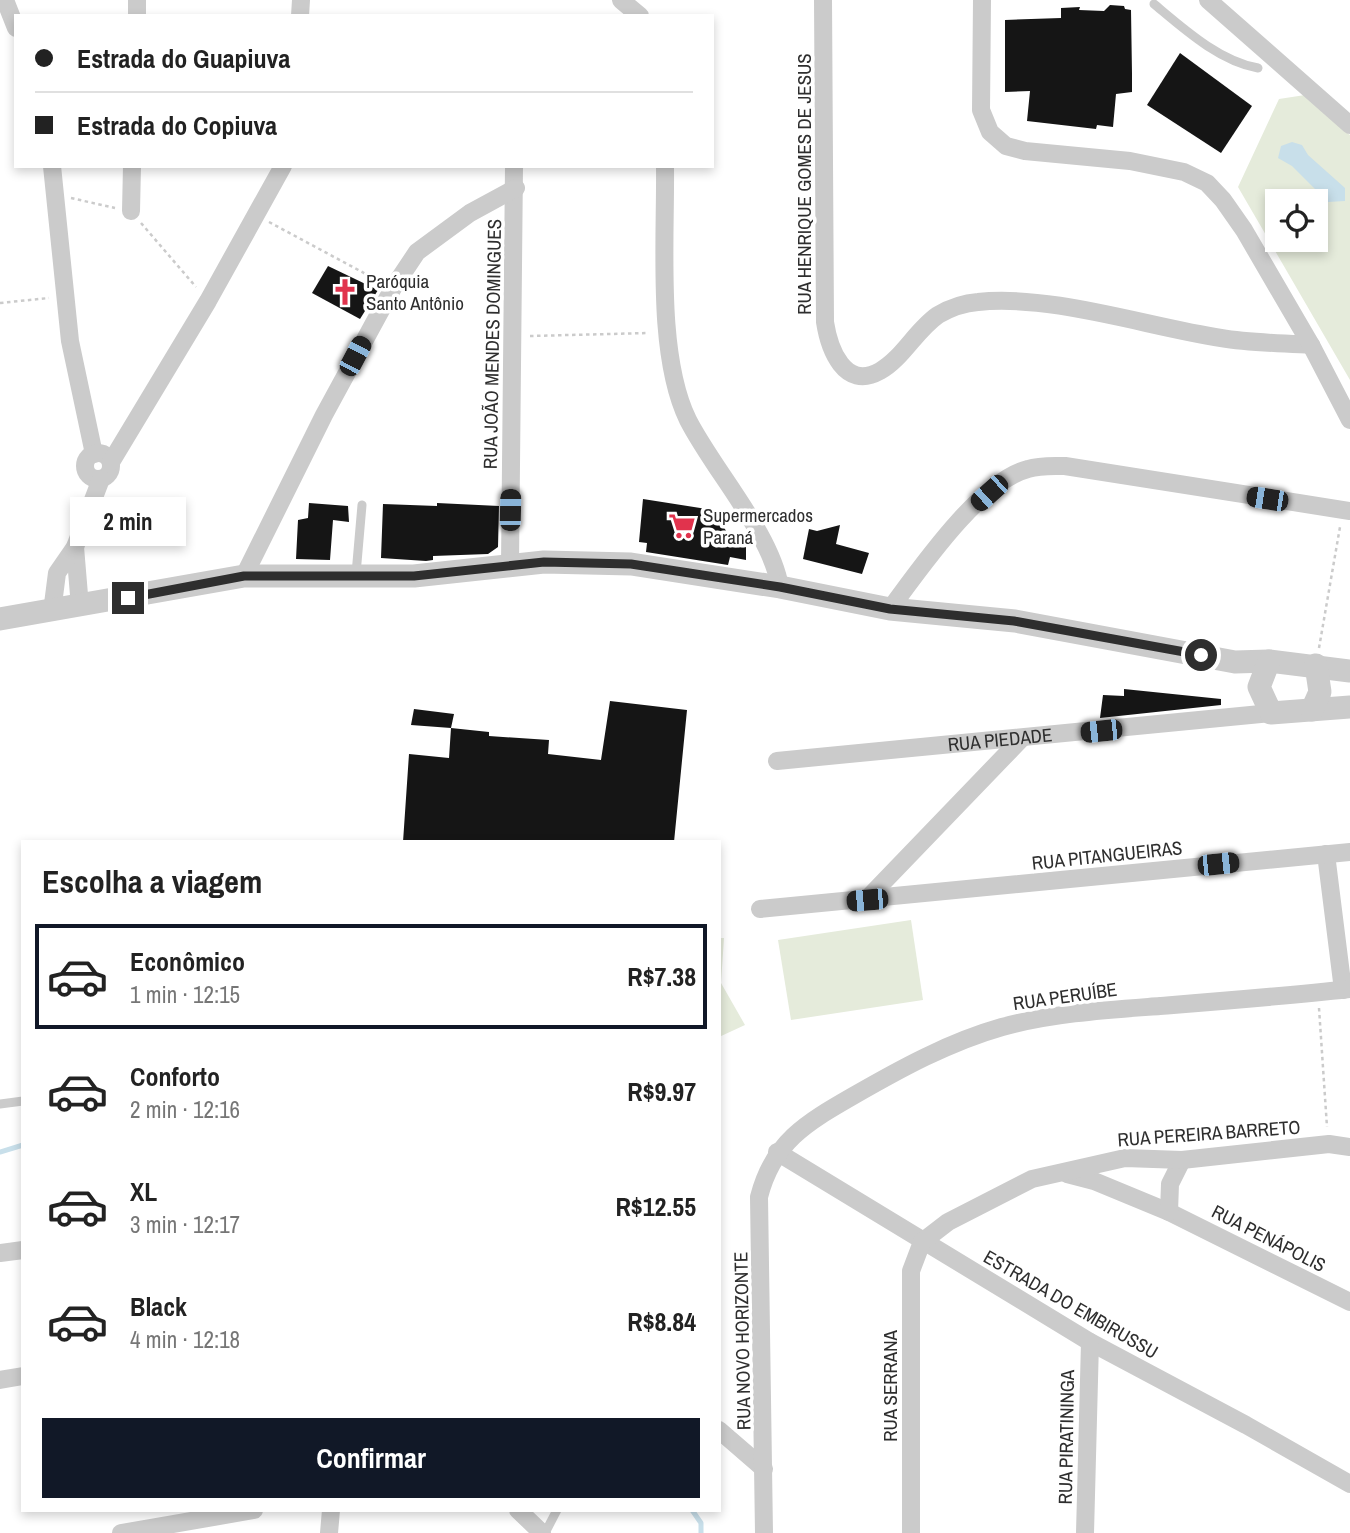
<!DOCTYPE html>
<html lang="pt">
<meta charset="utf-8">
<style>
:root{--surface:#fff;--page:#f2f2f2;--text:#222;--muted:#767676;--line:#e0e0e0;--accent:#111827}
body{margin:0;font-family:"Archivo Narrow",sans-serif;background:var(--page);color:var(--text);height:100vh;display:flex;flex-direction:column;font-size:26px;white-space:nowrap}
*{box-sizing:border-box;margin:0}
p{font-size:23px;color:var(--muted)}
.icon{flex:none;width:38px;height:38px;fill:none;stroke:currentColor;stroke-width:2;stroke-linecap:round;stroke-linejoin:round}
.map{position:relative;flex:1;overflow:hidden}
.drawer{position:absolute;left:21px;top:840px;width:700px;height:672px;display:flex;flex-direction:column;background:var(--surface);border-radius:0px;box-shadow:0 4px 10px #0003}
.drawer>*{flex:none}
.guide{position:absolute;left:14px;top:14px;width:700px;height:154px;border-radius:0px;box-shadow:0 4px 10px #0003;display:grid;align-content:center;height:154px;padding:0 21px;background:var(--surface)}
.buttons{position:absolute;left:1265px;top:189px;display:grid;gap:14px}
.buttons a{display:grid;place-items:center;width:63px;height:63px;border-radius:0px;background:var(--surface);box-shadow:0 4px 10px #0003;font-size:35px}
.end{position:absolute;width:32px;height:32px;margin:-16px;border:9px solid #2e2e2e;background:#fff;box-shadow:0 0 0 4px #fff}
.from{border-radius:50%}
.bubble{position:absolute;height:49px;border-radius:0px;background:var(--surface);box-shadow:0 4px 10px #0003;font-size:23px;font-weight:800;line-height:49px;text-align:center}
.car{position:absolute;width:21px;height:42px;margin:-21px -10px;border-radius:9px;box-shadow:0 0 5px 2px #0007;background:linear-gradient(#222 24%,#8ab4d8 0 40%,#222 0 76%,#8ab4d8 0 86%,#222 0)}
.guide b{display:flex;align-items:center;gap:24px;height:66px;font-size:26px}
.guide b+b{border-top:2px solid var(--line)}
.guide i{width:18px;height:18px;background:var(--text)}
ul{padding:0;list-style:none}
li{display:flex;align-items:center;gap:21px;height:105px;margin:0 14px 10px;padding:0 7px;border:4px solid transparent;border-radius:0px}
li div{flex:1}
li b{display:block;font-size:26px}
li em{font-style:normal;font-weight:800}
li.on{border-color:var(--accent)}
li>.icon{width:63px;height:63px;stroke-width:1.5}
h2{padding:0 21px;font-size:32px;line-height:84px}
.cta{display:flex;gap:14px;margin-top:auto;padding:14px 21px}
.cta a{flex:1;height:80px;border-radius:0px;background:var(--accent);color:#fff;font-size:28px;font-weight:800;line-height:80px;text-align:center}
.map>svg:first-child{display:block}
.green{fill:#e5ebdb;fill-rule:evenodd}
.water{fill:#c8dfea}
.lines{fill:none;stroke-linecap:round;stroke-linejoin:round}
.stream{stroke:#c8dfea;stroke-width:5}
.building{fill:#151515}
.path{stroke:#cbcbcb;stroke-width:2.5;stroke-dasharray:3.5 3.5;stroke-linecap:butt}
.service{stroke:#cbcbcb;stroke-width:9}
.minor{stroke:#cbcbcb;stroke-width:18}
.tertiary{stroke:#cbcbcb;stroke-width:23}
.route{stroke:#2e2e2e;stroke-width:9}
.labels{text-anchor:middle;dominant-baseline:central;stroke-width:7;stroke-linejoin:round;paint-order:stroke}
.street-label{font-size:19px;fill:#2e2e2e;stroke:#fff}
.poi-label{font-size:19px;fill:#2e2e2e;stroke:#fff;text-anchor:start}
</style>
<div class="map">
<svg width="1350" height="1533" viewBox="0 0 1350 1533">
<rect width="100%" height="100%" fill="#fff"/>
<g class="green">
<path d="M1305,95L1350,135V380L1238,187L1279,99ZM1278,201H1316V240H1278Z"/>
<polygon points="911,920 923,1000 791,1020 778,940"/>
<polygon points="719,938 724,938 721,983 745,1025 719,1037"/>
</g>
<polygon class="water" points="1292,142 1302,145 1308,155 1345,188 1345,201 1328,202 1292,166 1278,158 1281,146"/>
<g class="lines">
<g class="stream">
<polyline points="0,1152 23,1145"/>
<polyline points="692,1510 701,1523 701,1533"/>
</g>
</g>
<g class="building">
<polygon points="1110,5 1124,6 1125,9 1131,10 1132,74 1132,92 1116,94 1113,127 1097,125 1096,129 1027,121 1030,91 1005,92 1005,20 1061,18 1061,8 1080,7 1079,10 1104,11"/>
<polygon points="1180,53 1252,106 1221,153 1147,105"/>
<polygon points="328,266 378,290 360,319 312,293"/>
<polygon points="643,499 713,510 733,542 746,545 746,560 730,557 728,565 646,552 647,543 639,542"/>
<polygon points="309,503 348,506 349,522 333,520 330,560 296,559 298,520 308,518"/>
<polygon points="437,503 499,506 498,547 488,554 433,556 433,560 426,561 381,558 383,504 437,506"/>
<polygon points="840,525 836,544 869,553 862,574 803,559 809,529 817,531"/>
<polygon points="1124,689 1221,699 1221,705 1100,718 1103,695 1124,696"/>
<polygon points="610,701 687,710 674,842 403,842 409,754 449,758 451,728 489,732 489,736 549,740 548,754 601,760"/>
<polygon points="414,709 454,714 451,728 411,725"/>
</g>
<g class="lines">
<g class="path">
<polyline points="71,198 115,208"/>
<polyline points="269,222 377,280"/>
<polyline points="141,223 196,287"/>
<polyline points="0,303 49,298"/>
<polyline points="530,336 649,333"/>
<polyline points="1319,648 1340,527"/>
<polyline points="1319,1008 1327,1127"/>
</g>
<g class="service">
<path d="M1154,4C1184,29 1219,61 1258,68"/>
<polyline points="356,574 362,505"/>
<polyline points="0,1104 23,1101"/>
<polyline points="545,1533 557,1510"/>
</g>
<g class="minor">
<polyline points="5,0 16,28"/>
<polyline points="621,0 640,16"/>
<path d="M823,0L825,322C829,348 844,391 880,371C903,358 916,330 938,315C950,308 964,303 978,302C1050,294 1149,327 1221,338C1250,343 1282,343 1311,345"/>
<polyline points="982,0 981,110 990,132 1006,146 1025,151 1130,161 1184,172 1207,183 1223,200 1244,230 1311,345 1350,420"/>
<polyline points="1208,0 1350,125"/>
<polyline points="137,16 137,0"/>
<polyline points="300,16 301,0"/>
<polyline points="52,166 70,341 94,454"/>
<path d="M665,166C666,239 656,355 688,420C714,471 771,533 780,587"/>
<polyline points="131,211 132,166"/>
<circle cx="98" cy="466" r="13"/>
<polyline points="111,462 208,301 283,166"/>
<polyline points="75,547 80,607"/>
<polyline points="510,565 514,166"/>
<polyline points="244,576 324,415 393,288 417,252 470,213 516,188"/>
<path d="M890,609C919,570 980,481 1028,469C1040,465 1053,466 1065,466L1350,511"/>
<polyline points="52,612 57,573 75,547 101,479"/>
<path id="s1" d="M777,761L1271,713"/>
<polyline points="1326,854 1343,990"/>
<polyline points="867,899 1022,738"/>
<polyline points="760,909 1350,852"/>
<polyline points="777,1152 1090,1342 1246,1425 1350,1484"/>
<polyline points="1067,1174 1094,1181 1169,1212 1350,1302"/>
<polyline points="1169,1212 1170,1184 1182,1160"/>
<polyline points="0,1253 23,1250"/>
<polyline points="0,1380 23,1376"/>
<polyline points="719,1430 764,1469"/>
<polyline points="518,1510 542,1533"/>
<polyline points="121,1533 254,1510"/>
<polyline points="329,1533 331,1510"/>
<path d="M764,1533L759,1197C773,1142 806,1123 853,1096C900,1069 949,1042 1002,1027C1054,1013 1106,1010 1160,1006C1223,1001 1287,996 1350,989"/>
<polyline points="911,1533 911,1271 922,1242 948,1222 1032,1179 1125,1158 1182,1160 1329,1144 1350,1147"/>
<polyline points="1085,1533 1090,1342"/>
</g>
<g class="tertiary">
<polyline points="0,619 244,576 414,576 544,562 631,564 780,587 890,609 1015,621 1235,662 1269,661 1350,671"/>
<polyline points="1269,661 1259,687 1271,713 1350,707"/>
<polyline points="1312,710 1320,692 1316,665"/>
</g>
</g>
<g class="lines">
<polyline class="route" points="128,598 244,576 414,576 544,562 631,564 780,587 890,609 1014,621 1201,655"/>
</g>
<defs>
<symbol id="church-bare" viewBox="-9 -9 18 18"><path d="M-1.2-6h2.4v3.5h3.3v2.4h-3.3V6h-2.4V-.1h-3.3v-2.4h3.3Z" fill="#e1334d" stroke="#fff" stroke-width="2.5" paint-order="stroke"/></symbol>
<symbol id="supermarket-bare" viewBox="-9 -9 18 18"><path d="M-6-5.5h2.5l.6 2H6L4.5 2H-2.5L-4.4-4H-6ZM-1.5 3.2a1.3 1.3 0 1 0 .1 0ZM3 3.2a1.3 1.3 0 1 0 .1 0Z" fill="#e1334d" stroke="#fff" stroke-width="2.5" paint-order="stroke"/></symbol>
</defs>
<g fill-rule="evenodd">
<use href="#church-bare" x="326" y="273" width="38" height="38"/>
<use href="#supermarket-bare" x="663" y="507" width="38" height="38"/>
</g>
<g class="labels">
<g class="street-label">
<text transform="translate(804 184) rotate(-90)">RUA HENRIQUE GOMES DE JESUS</text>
<text transform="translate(492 344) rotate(-89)">RUA JOÃO MENDES DOMINGUES</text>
<text stroke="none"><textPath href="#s1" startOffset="224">RUA PIEDADE</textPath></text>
<text transform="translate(1107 855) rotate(-6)">RUA PITANGUEIRAS</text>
<text transform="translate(1065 996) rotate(-8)">RUA PERUÍBE</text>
<text transform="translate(1209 1133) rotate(-4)">RUA PEREIRA BARRETO</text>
<text transform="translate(1269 1238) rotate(27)">RUA PENÁPOLIS</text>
<text transform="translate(1071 1304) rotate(30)">ESTRADA DO EMBIRUSSU</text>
<text transform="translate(742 1341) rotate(-91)">RUA NOVO HORIZONTE</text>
<text transform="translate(890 1386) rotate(-90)">RUA SERRANA</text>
<text transform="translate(1066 1437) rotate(-89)">RUA PIRATININGA</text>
</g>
<g class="poi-label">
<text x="366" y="281">Paróquia<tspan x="366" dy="22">Santo Antônio</tspan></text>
<text x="703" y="515">Supermercados<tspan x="703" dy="22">Paraná</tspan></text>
</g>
</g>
</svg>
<div class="buttons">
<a><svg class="icon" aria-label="locate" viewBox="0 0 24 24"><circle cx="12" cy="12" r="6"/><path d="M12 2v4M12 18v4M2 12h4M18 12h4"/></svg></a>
</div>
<i class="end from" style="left:1201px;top:655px"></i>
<i class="end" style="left:128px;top:598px"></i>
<div class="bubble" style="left:70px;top:497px;width:116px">2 min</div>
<i class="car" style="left:355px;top:356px;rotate:28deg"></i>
<i class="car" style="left:989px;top:493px;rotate:228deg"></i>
<i class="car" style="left:1267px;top:499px;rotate:279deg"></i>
<i class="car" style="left:510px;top:510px;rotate:1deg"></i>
<i class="car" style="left:1101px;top:731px;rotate:264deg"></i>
<i class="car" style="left:1218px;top:864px;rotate:84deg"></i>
<i class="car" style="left:867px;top:900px;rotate:265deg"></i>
<div class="guide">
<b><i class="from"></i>Estrada do Guapiuva</b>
<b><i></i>Estrada do Copiuva</b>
</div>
<section class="drawer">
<h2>Escolha a viagem</h2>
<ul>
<li class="on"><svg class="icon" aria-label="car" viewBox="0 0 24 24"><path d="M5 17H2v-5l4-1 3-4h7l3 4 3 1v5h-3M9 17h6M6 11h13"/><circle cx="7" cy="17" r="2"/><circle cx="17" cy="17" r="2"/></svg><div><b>Econômico</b><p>1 min · 12:15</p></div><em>R$7.38</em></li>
<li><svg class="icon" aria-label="car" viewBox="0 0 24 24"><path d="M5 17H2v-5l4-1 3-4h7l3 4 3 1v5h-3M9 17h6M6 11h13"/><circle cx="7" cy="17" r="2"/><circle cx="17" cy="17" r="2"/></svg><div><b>Conforto</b><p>2 min · 12:16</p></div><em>R$9.97</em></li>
<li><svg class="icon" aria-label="car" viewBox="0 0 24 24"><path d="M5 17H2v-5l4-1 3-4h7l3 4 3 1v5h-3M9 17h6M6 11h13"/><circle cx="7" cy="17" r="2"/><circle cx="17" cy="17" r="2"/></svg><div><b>XL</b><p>3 min · 12:17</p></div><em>R$12.55</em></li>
<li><svg class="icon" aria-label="car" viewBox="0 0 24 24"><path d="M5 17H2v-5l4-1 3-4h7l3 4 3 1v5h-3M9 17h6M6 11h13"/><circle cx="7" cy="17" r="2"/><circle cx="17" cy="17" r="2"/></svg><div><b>Black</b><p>4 min · 12:18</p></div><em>R$8.84</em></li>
</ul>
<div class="cta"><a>Confirmar</a></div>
</section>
</div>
